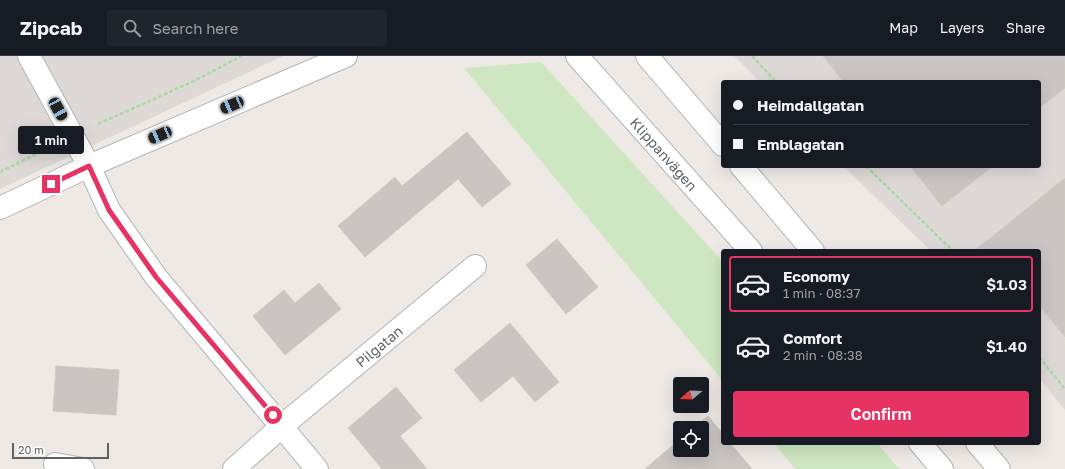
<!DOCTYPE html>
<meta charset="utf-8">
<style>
:root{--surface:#171b24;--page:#20242c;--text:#f1f3f6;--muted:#9ea1a6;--line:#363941;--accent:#e63364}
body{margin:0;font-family:"Golos Text",sans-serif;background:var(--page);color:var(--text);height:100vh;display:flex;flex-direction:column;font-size:15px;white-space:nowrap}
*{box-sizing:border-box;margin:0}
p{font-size:13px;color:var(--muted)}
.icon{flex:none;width:22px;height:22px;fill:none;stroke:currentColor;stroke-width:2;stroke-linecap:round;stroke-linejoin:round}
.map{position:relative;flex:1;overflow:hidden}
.details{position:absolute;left:721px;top:193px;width:320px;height:196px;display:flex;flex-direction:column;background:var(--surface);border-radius:4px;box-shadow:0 4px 16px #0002}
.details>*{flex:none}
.top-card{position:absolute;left:721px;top:24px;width:320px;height:88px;border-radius:4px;box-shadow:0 4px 16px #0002;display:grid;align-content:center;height:88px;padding:0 12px;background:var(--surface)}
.needle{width:26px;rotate:251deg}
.buttons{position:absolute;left:673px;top:321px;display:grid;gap:8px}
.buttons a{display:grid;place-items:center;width:36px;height:36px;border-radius:4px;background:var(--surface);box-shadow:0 4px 16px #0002;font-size:20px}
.scale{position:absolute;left:12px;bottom:10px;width:97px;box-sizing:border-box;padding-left:4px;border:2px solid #5d6365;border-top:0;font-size:11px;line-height:14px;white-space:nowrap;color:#5d6365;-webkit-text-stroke:3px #fff;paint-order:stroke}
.end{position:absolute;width:18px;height:18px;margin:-9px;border:5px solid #e63364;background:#fff;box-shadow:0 0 0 2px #fff}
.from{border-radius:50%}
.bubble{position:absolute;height:28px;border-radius:4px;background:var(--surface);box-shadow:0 4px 16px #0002;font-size:13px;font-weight:600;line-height:28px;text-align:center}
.car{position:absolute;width:12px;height:24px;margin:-12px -6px;border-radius:5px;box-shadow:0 0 3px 1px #0007;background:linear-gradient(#222 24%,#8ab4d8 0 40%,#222 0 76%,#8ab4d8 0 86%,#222 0)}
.top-card b{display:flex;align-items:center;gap:14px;height:38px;font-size:15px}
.top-card b+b{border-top:1px solid var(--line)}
.top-card i{width:10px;height:10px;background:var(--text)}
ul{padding:7px 0 0;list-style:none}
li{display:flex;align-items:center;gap:12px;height:56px;margin:0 8px 6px;padding:0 4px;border:2px solid transparent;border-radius:4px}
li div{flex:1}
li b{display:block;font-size:15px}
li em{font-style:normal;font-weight:600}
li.current{border-color:var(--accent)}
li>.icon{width:36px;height:36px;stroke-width:1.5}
.cta{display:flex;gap:8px;margin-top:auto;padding:8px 12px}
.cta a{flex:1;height:46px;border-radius:4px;background:var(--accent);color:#fff;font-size:16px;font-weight:600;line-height:46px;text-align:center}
header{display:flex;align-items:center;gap:24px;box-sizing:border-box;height:56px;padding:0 20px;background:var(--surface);border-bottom:1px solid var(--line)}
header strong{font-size:19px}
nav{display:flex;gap:22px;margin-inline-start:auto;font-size:14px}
.search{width:280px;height:36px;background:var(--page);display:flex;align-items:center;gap:10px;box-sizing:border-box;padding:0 14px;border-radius:4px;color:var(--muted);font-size:15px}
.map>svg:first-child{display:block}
.industrial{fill:#ded9d7}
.green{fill:#cee6c2}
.building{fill:#cac4c2;stroke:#d3c9c3}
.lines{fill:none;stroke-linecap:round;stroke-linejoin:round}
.street-casing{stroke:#b0b5b7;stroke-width:24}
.secondary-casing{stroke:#afb5b7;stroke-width:24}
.path{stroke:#a9d8a5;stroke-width:2.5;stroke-dasharray:4 2;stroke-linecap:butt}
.street{stroke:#fff;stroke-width:22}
.secondary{stroke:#fff;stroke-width:22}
.route{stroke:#e63364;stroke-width:5}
.labels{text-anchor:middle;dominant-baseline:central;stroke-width:4;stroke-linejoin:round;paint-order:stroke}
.street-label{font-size:14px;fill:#5d6365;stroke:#fff}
</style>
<header>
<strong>Zipcab</strong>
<div class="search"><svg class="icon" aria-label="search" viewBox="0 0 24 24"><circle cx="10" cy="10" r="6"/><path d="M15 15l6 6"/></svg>Search here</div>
<nav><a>Map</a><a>Layers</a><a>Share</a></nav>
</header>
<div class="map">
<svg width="1065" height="413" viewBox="0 0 1065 413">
<rect width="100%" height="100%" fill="#efe9e5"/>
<g class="industrial">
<polygon points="0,0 283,0 0,133"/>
<polygon points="734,0 1065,0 1065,354 1039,322 1039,195 931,195 843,110 1039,110 1039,26 760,26"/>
</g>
<g class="green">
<polygon points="541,6 723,206 723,325 464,12"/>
<polygon points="774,387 877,387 899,413 795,413"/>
</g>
<g class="building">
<polygon points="823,0 1065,0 1065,32 1039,52 1039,26 844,26"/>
<polygon points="467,76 511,128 482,151 458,123 365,201 338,170 395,121 402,130"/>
<polygon points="910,110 993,110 942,150"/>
<polygon points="1065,122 1065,281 1039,249 1039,195 974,195"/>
<polygon points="557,183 598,231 566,258 526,209"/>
<polygon points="319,227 341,253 285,299 253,260 284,234 295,247"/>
<polygon points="510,267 559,326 535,346 513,320 481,346 454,314"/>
<polygon points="56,310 119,314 116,359 53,355"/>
<polygon points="396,331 422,362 400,380 427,413 382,413 348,372"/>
<polygon points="708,360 723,378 723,387 730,387 752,413 645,413 680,383 680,394 702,394 702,372 694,372"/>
</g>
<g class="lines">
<defs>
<g id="street">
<polyline points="29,0 89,110 109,154 156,221 317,413"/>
<polyline points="0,152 89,110 346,0"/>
<polyline points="55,408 83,413"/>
<path id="s1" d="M234,413L282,370L475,210"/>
</g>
<g id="secondary">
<path id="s2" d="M577,0L751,195"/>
<polyline points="647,0 723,89"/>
<polyline points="741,110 813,195"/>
<polyline points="920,387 942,413"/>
<polyline points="977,387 999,413"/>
</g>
</defs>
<use href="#street" class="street-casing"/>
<use href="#secondary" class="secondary-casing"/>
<g class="path">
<polyline points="752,0 776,26"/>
<polyline points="98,68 192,26 242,0"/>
<polyline points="866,110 953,195"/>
<polyline points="0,116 48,92"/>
<polyline points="1039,301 1065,333"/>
</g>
<use href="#street" class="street"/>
<use href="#secondary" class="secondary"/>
</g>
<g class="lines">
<polyline class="route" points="51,128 89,110 109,154 156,221 273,359"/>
</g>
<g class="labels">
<g class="street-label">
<text stroke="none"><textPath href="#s2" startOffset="131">Klippanvägen</textPath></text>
<text stroke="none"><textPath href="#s1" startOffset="190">Pilgatan</textPath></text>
</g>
</g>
</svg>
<div class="buttons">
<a><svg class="needle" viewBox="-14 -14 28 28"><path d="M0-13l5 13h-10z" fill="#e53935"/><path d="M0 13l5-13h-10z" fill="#9ea1a6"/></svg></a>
<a><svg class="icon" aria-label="locate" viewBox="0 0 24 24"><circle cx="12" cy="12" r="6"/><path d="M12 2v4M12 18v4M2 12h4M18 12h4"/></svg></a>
</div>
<div class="scale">20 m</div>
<i class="end from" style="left:273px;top:359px"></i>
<i class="end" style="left:51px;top:128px"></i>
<div class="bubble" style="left:18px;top:70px;width:66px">1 min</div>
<i class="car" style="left:232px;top:49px;rotate:247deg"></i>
<i class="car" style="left:58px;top:53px;rotate:151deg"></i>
<i class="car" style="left:160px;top:79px;rotate:247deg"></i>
<div class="top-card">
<b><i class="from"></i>Heimdallgatan</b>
<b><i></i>Emblagatan</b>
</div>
<section class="details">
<ul>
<li class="current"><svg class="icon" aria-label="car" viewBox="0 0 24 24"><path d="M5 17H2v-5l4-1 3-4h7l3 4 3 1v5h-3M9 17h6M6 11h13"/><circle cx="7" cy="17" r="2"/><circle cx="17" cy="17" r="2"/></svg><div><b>Economy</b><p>1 min · 08:37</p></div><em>$1.03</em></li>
<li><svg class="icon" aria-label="car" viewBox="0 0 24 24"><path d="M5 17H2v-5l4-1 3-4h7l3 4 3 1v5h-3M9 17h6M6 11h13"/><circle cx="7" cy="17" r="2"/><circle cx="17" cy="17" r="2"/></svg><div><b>Comfort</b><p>2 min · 08:38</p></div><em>$1.40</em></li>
</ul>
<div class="cta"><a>Confirm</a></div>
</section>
</div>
